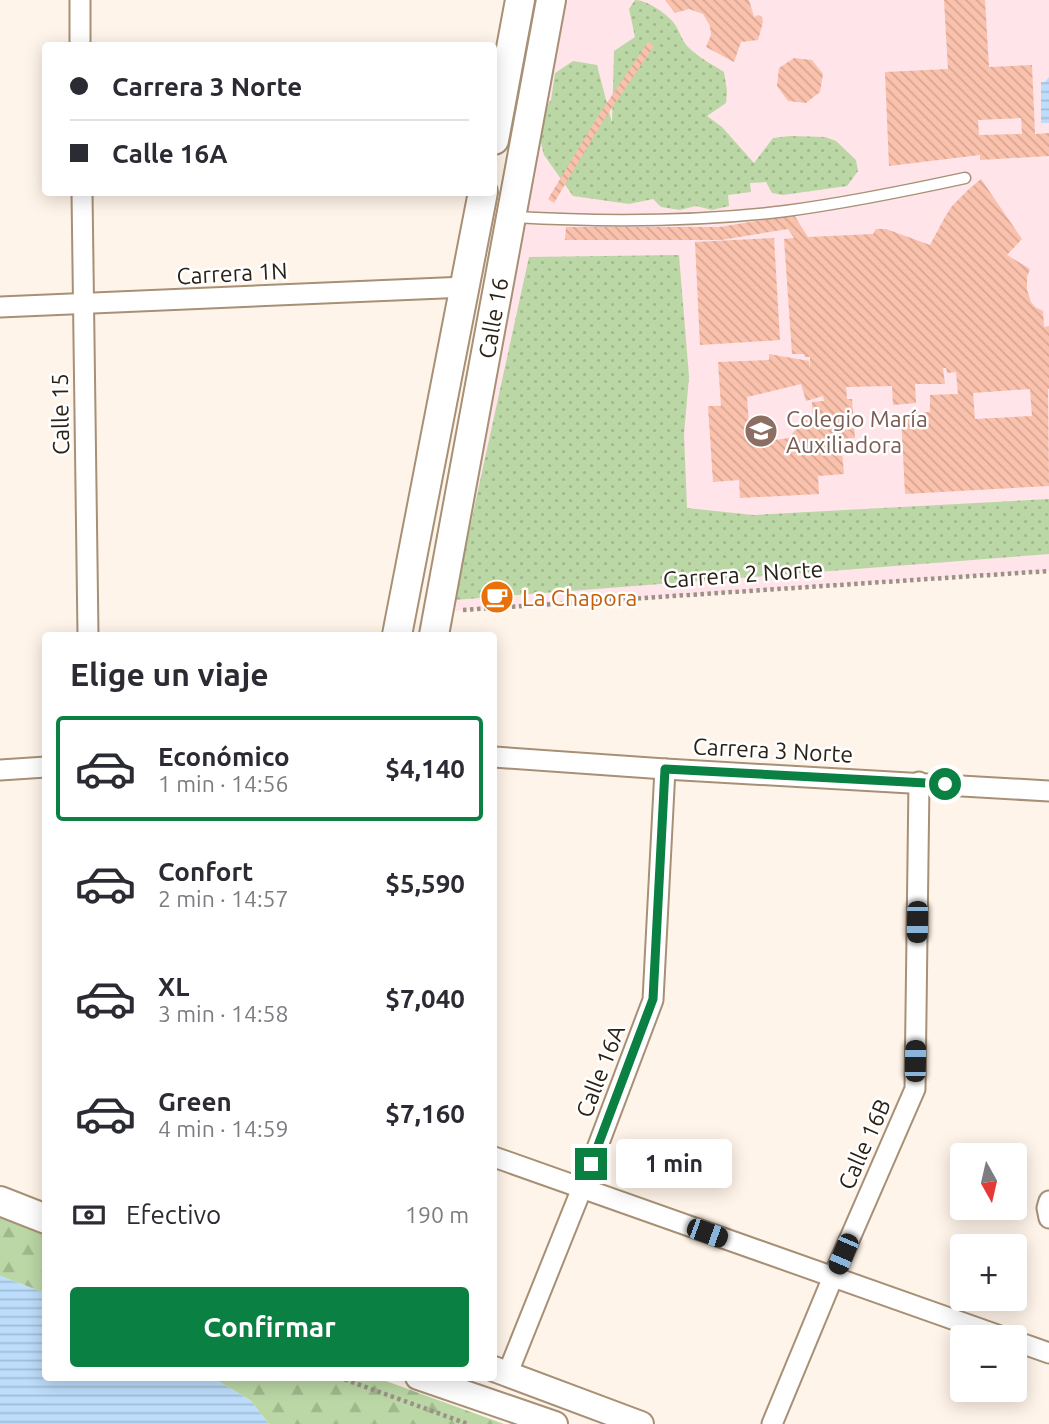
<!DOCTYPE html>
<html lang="es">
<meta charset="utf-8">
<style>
:root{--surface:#fff;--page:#f7f7f7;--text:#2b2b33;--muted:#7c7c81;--line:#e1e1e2;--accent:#0b8043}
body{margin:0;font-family:Ubuntu,sans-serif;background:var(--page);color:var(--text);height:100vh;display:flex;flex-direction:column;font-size:26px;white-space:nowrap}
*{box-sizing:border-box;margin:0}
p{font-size:23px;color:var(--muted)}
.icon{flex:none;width:38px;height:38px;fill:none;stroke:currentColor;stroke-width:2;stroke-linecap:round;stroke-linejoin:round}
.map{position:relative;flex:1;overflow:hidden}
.drawer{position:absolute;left:42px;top:632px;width:455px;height:749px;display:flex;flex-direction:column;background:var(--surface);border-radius:7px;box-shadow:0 4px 18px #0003}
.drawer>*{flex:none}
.guide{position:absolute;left:42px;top:42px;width:455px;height:154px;border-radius:7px;box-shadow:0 4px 18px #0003;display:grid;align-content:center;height:154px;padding:0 28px;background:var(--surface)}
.needle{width:46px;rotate:172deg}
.buttons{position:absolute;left:950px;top:1143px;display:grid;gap:14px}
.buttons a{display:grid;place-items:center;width:77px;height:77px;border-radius:7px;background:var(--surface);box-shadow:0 4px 18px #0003;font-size:35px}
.end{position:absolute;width:32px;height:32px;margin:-16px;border:9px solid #0b8043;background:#fff;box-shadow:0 0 0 4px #fff}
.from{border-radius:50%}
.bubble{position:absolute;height:49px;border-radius:7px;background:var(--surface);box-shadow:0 4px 18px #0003;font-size:23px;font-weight:700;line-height:49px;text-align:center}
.car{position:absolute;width:21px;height:42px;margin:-21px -10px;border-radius:9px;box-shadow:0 0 5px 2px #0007;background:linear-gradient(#222 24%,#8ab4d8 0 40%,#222 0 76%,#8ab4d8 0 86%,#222 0)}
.guide b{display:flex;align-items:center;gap:24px;height:66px;font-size:26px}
.guide b+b{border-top:2px solid var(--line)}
.guide i{width:18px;height:18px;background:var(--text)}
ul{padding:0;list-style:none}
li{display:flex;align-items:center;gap:21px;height:105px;margin:0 14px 10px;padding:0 14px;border:4px solid transparent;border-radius:7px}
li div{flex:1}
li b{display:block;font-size:26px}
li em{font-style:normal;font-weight:700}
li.on{border-color:var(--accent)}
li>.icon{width:63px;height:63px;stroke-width:1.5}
h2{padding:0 28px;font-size:32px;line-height:84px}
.pay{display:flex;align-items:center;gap:18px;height:77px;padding:0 28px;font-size:26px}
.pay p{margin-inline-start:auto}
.cta{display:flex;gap:14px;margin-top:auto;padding:14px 28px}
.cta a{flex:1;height:80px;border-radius:7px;background:var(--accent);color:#fff;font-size:28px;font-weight:700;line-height:80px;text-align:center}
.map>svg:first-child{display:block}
.education{fill:#ffe4ea}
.grass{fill:url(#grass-dots)}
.forest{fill:url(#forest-firs)}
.water{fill:url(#water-rules)}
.building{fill:url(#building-back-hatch);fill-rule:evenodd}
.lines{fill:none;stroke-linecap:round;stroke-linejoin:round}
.service-casing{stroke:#a79075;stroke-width:13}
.minor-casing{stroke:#a79075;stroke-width:23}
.tertiary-casing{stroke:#a79075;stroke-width:28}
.secondary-casing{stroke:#a79075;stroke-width:32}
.path{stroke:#9b9186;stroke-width:4.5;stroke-dasharray:3.5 3.5;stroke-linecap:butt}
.service{stroke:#fff;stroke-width:10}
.minor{stroke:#fff;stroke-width:19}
.tertiary{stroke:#fff;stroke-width:24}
.secondary{stroke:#fff;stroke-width:28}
.route{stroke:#0b8043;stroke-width:9}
.labels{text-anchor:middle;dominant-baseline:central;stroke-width:5;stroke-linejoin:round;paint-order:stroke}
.street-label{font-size:23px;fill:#2b2217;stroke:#fff}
.education-label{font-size:23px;fill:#785e54;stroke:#fff;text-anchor:start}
.food-label{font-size:23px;fill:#c56008;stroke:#fff;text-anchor:start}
</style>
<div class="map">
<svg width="1049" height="1424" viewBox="0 0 1049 1424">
<defs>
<pattern id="grass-dots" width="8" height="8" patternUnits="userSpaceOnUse" patternTransform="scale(1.75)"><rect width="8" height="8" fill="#bbd7a5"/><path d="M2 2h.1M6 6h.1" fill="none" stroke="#a1b88d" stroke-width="1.8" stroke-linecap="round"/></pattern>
<pattern id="forest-firs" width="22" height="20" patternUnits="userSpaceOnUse" patternTransform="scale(1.75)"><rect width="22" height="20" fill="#bbd7a5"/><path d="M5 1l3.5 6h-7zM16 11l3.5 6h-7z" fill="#a1b88d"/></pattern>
<pattern id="water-rules" width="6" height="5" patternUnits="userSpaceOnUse" patternTransform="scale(1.75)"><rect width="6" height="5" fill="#bcddfb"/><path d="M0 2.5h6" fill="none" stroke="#a2bdd6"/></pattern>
<pattern id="building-back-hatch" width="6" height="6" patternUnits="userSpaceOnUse" patternTransform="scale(1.75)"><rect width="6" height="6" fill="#fac1ac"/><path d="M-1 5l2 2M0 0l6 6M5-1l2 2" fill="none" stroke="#d6a693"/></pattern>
</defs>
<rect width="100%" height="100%" fill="#fff4e9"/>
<polygon class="education" points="551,0 1049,0 1049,571 440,612"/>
<g class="grass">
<path d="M635,0C646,0 666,13 673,22C679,29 681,39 687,46C698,57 711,64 724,72L727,91L726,103L707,116L722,127L754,163L773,138L790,136L825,137L836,141L856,160L858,171L847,186L783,195L772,193L766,182L750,183L751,192L728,195L729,206L712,210L696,206L680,210L661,207L653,199L629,204L573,196L544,155L536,122L551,100L555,73L573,61L597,65L612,123L614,51L635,37L629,9Z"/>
<polygon points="679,255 689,377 684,434 687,508 753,515 1049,499 1049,554 454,600 529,257"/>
</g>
<g class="forest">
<polygon points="0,1205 45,1222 45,1293 0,1276"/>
<polygon points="211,1377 375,1377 504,1424 269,1424 250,1400"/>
</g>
<g class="water">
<polygon points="1049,77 1049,123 1041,123 1041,82 1045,82"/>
<polygon points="0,1276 45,1293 46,1377 211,1377 250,1400 269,1424 0,1424"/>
</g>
<g class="building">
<polygon points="665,0 749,0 754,17 758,15 762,17 763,22 758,40 741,42 734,62 706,47 711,35 710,26 703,14 689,9 675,13"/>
<path d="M944,0H985L989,67L1032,65L1035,134L1049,133V156L980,160V155L889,166L885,72L948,69ZM1021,118L1022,134L979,135L978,120Z"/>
<polygon points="648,42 654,46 603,121 554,203 548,199 598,116"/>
<polygon points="794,58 812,60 823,74 820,92 806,103 788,101 777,86 779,68"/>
<path d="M981,179L1022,239L1007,255L1030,269L1027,277V290L1031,302L1035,307L1043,311L1044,327L1049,326V389H1048L1049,486L905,494L901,414L930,412V395L958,394L956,372L947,373L946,368H943L945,384H915L916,403L893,405L892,386L846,387L847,399H852L855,438L841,439L844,474L818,476L819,494L740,498L739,480L713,482L708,406H721L718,362L769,360V354L809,361L810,370V357H805L804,354H792L784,239L794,238L788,229L721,240H565L566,227H719L794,215L808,237L873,234L876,229H886L930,245L945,217L952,206L968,190ZM801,384L806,401L823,396L824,401L812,402L813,420H803L789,438L775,440L749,426L747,397ZM1030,389L1032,416L975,419L973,393Z"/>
<polygon points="774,238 780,340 700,345 695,242"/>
</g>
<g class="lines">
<defs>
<path id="service" d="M514,217C604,222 696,222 786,211C846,203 905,191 965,178"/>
<g id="minor">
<polyline points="80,0 80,46"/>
<polyline points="82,192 88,635"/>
<polyline points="0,307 466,287"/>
<polyline points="494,757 665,769 1049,791"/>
<polyline points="0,770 46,767"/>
<polyline points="494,1157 1003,1337"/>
<polyline points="1049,1201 1047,1208 1049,1218"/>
<polyline points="1015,1341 1049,1353"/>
<polyline points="507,1375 582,1188 653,1000 665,769"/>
<polyline points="772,1424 833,1277 915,1089 919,782"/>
</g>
<g id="tertiary">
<polyline points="494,1369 641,1424"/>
<polyline points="418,1377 555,1424"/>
</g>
<g id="secondary">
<polyline points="494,140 520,0"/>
<polyline points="397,635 483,192"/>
<polyline points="434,635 551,0"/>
<polyline points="0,1201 46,1219"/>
</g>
</defs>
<use href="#service" class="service-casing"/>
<use href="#minor" class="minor-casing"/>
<use href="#tertiary" class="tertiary-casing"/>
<use href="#secondary" class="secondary-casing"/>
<g class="path">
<polyline points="463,610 1049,571"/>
<polyline points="338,1377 468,1424"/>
</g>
<use href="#service" class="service"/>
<use href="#minor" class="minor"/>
<use href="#tertiary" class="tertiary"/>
<use href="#secondary" class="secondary"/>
</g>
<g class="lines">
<polyline class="route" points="591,1164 653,999 665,769 945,784"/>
</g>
<defs>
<symbol id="school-disc" viewBox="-11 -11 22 22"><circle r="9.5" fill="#8d6e63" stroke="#fff"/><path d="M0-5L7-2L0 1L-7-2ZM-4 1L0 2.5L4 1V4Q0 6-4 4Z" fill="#fff"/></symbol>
<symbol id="cafe-disc" viewBox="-11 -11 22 22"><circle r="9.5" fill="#e8710a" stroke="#fff"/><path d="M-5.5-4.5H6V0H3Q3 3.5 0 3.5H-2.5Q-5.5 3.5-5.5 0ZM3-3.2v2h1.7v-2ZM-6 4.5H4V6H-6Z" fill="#fff"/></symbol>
</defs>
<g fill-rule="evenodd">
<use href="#school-disc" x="742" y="412" width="38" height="38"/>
<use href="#cafe-disc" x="478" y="578" width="38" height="38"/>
</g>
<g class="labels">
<g class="street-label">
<text transform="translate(232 273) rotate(-3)">Carrera 1N</text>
<text transform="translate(493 318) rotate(-80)">Calle 16</text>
<text transform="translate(60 414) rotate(-91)">Calle 15</text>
<text transform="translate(743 574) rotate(-4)">Carrera 2 Norte</text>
<text transform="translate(773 750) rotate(3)">Carrera 3 Norte</text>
<text transform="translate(600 1071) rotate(-69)">Calle 16A</text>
<text transform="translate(864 1144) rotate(-66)">Calle 16B</text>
</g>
<g class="education-label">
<text x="786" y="418">Colegio María<tspan x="786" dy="26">Auxiliadora</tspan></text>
</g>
<g class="food-label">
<text x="522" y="597">La Chapora</text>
</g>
</g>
</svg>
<div class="buttons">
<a><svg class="needle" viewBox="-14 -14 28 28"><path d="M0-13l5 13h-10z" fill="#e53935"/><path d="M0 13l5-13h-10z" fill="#7c7c81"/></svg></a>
<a>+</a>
<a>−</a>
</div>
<i class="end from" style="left:945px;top:784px"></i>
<i class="end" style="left:591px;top:1164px"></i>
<div class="bubble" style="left:616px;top:1139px;width:116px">1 min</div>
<i class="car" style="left:917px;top:922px;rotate:181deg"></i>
<i class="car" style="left:915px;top:1061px;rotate:1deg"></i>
<i class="car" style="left:707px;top:1233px;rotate:110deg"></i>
<i class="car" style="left:843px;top:1254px;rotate:203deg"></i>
<div class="guide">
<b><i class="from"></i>Carrera 3 Norte</b>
<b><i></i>Calle 16A</b>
</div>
<section class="drawer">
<h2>Elige un viaje</h2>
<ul>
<li class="on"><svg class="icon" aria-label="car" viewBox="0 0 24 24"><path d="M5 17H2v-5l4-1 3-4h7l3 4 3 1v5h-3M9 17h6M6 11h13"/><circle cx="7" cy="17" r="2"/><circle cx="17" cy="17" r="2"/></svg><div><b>Económico</b><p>1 min · 14:56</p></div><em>$4,140</em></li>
<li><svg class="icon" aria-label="car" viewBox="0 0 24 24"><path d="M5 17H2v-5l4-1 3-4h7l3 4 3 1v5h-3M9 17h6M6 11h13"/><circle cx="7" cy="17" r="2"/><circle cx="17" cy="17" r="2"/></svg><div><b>Confort</b><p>2 min · 14:57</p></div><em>$5,590</em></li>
<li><svg class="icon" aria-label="car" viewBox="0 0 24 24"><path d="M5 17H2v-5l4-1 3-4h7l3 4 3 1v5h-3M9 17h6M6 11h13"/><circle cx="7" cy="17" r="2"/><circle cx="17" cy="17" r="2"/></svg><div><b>XL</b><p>3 min · 14:58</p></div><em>$7,040</em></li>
<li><svg class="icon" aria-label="car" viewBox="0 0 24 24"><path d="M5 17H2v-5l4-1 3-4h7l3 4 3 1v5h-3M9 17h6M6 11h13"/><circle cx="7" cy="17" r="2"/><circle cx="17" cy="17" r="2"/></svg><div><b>Green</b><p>4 min · 14:59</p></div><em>$7,160</em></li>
</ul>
<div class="pay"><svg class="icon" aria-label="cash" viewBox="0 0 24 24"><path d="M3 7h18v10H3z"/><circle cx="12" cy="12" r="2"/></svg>Efectivo<p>190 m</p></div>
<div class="cta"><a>Confirmar</a></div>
</section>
</div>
